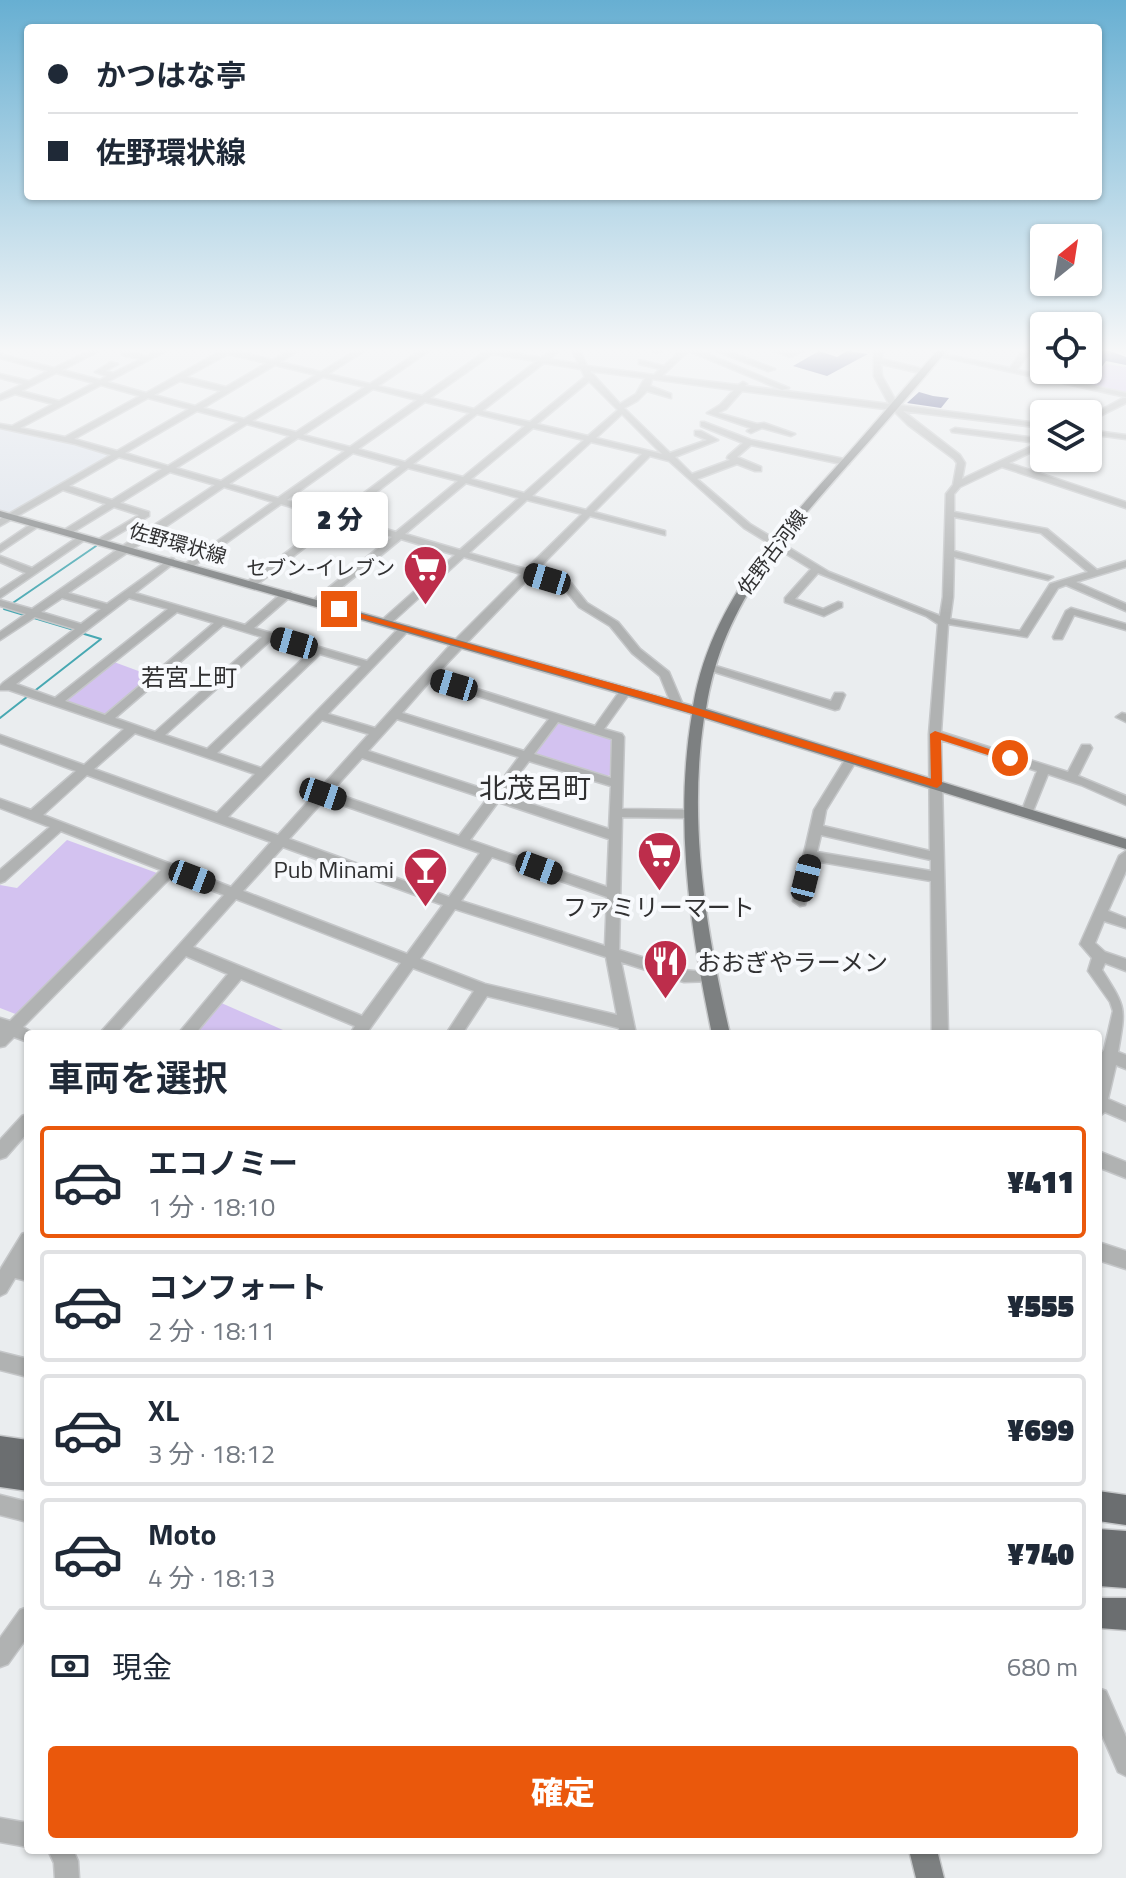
<!DOCTYPE html>
<html lang="ja">
<meta charset="utf-8">
<style>
:root{--surface:#fff;--page:#f2f2f3;--text:#1f2937;--muted:#747a83;--line:#e0e1e3;--accent:#ea580c}
body{margin:0;font-family:"Titillium Web","Noto Sans JP",sans-serif;background:var(--page);color:var(--text);height:100vh;display:flex;flex-direction:column;font-size:30px;white-space:nowrap}
*{box-sizing:border-box;margin:0}
p{font-size:26px;color:var(--muted)}
.icon{flex:none;width:44px;height:44px;fill:none;stroke:currentColor;stroke-width:2;stroke-linecap:round;stroke-linejoin:round}
.map{position:relative;flex:1;overflow:hidden}
.sheet{position:absolute;left:24px;top:1030px;width:1078px;height:824px;display:flex;flex-direction:column;background:var(--surface);border-radius:8px;box-shadow:0 2px 6px #0004}
.sheet>*{flex:none}
.guide{position:absolute;left:24px;top:24px;width:1078px;height:176px;border-radius:8px;box-shadow:0 2px 6px #0004;display:grid;align-content:center;height:176px;padding:0 24px;background:var(--surface)}
.needle{width:52px;rotate:30deg}
.tools{position:absolute;left:1030px;top:224px;display:grid;gap:16px}
.tools a{display:grid;place-items:center;width:72px;height:72px;border-radius:8px;background:var(--surface);box-shadow:0 2px 6px #0004;font-size:40px}
.end{position:absolute;width:36px;height:36px;margin:-18px;border:10px solid #ea580c;background:#fff;box-shadow:0 0 0 4px #fff}
.from{border-radius:50%}
.bubble{position:absolute;height:56px;border-radius:8px;background:var(--surface);box-shadow:0 2px 6px #0004;font-size:26px;font-weight:800;line-height:56px;text-align:center}
.car{position:absolute;width:24px;height:48px;margin:-24px -12px;border-radius:10px;box-shadow:0 0 6px 2px #0007;background:linear-gradient(#222 24%,#8ab4d8 0 40%,#222 0 76%,#8ab4d8 0 86%,#222 0)}
.guide b{display:flex;align-items:center;gap:28px;height:76px;font-size:30px}
.guide b+b{border-top:2px solid var(--line)}
.guide i{width:20px;height:20px;background:var(--text)}
ul{padding:0;list-style:none}
li{display:flex;align-items:center;gap:24px;height:112px;margin:0 16px 12px;padding:0 8px;border:4px solid var(--line);border-radius:8px}
li div{flex:1}
li b{display:block;font-size:30px}
li em{font-style:normal;font-weight:800}
li.on{border-color:var(--accent)}
li>.icon{width:72px;height:72px;stroke-width:1.5}
h2{padding:0 24px;font-size:36px;line-height:96px}
.pay{display:flex;align-items:center;gap:20px;height:88px;padding:0 24px;font-size:30px}
.pay p{margin-inline-start:auto}
.primary-button{display:flex;gap:16px;margin-top:auto;padding:16px 24px}
.primary-button a{flex:1;height:92px;border-radius:8px;background:var(--accent);color:#fff;font-size:32px;font-weight:800;line-height:92px;text-align:center}
.map>svg:first-child{display:block}
.built{fill:#dce2eb}
.green{fill:#d3c2f0}
.lines{fill:none;stroke-linecap:round;stroke-linejoin:round}
.stream{stroke:#47a8b2;stroke-width:2}
.building{fill:#3e437a}
.minor-casing{stroke:#c5c7c9;stroke-width:3}
.major-casing{stroke:#c5c7c9;stroke-width:3}
.highway-casing{stroke:#c5c7c9;stroke-width:3}
.minor{fill:#b0b2b2;fill-rule:evenodd}
.major{fill:#7d8081;fill-rule:evenodd}
.highway{fill:#6b6e70;fill-rule:evenodd}
.route{fill:#ea580c}
.labels{text-anchor:middle;dominant-baseline:central;stroke-width:8;stroke-linejoin:round;paint-order:stroke}
.far-street-label{font-size:20px;fill:#313132;stroke:#f8fafd}
.far-poi-label{font-size:20px;fill:#313132;stroke:#f8fafd;text-anchor:end}
.far-quarter-label{font-size:24px;fill:#313132;stroke:#f8fafd}
.poi-label{font-size:24px;fill:#313132;stroke:#f8fafd;text-anchor:end}
.quarter-label{font-size:28px;fill:#313132;stroke:#f8fafd}
</style>
<div class="map">
<svg width="1126" height="1878" viewBox="0 0 1126 1878">
<rect width="100%" height="100%" fill="#eaedef"/>
<polygon class="built" points="0,427 67,441 113,455 12,514 0,511"/>
<g class="green">
<polygon points="1088,361 1100,369 1106,364 1126,367 1126,393 1036,373 1044,367 1044,370 1088,370"/>
<polygon points="114,662 152,676 107,715 67,701"/>
<polygon points="559,719 613,735 611,775 603,777 534,753"/>
<polygon points="67,840 157,873 18,1015 0,1008 0,885 17,888"/>
<polygon points="219,1002 292,1034 192,1034"/>
</g>
<g class="lines">
<g class="stream">
<polyline points="74,630 4,609 96,546"/>
<polyline points="0,718 101,639 81,633"/>
</g>
</g>
<g class="building">
<polygon points="819,351 837,357 847,351 868,354 827,376 793,366"/>
<polygon points="1088,351 1110,351 1126,357 1126,365 1106,361 1101,368 1094,366 1098,358 1088,359"/>
<polygon points="919,392 933,396 949,398 941,408 907,403"/>
</g>
<g class="lines">
<defs>
<g id="minor">
<path d="M89,351H99L62,370L100,380L107,376L95,372L111,362L118,364L106,371L113,373L141,359L122,355V351L147,356L156,351H166L107,382L146,393L221,351H235L273,360L288,351H298L280,362L321,372L355,351H364L328,374L370,384L420,351H429L378,386L422,396L486,351H504L541,358L550,351H559L549,359L579,364L572,351H580L587,366L654,375L660,369L639,364V360L664,366L680,351H688L662,376L738,385L743,382L747,384L745,386L889,404L874,376V351H882V359L927,370V374H924L881,364L882,376L898,405L1044,424V428L903,411L960,455L965,463L962,479L1038,443L952,432L951,430L955,428L1044,439V446L1009,463L1126,502V508L1002,467L960,487L954,494V512L1047,529L1097,570L1126,561V567L1076,582L1126,604V611L1066,585L1058,588L1027,637L948,624L941,732L1068,772L1082,745H1090L1092,748L1078,776L1126,796V805L1081,785L1048,774L1031,816H1023L1021,813L1037,771L941,740L948,1034H932L931,881L815,861L805,905L800,906L793,901L814,810L848,755L852,754L858,758L826,810L823,826L930,851L929,734L938,624L926,616L818,573L795,599L823,609L838,602L842,603V607L824,616L785,602V598L811,569L744,528L669,461L650,456L594,512L665,531V535L590,516L535,572L571,583L587,603L618,622L640,649L669,672L683,705L681,708H673L660,676L632,653L610,626L579,607L563,587L530,577L435,676L595,726L622,688H630L632,690L604,729L622,734L624,737L622,809L690,810L696,814L690,818L622,817L619,950L684,970L713,973L715,977L713,981L684,982L621,962L636,1034H620L619,1028L487,996L462,1034H446L474,991L413,968L366,1034H350L355,1026L241,979L195,1034H178L228,974L186,956L116,1034H99L224,895L173,875L23,1027L35,1034H28V1042L14,1037L5,1046L0,1047V1018L10,1021L161,870L61,831L5,881L0,883V870L50,827L0,808V799L31,810L76,771L0,743V735L84,765L124,729L9,690H0V686L3,683L75,629L35,617L0,640V632L26,614L0,606V600L32,609L121,547L215,485L170,472L120,503L149,512V516L100,545L97,544V540L139,515L114,507L70,534H64V530L106,504L63,490L0,526V519L111,455L75,444L0,428V424L12,426L53,404L15,394L0,400V395L23,384L0,378V374L29,381L48,371L0,358V354L54,368ZM228,354L267,363L226,387L186,377ZM492,354L537,361L474,409L430,398ZM544,363L581,369L585,377L530,422L482,411ZM275,365L316,375L244,419L203,408ZM590,371L645,378L636,394L620,404ZM56,373L94,383L59,401L21,391ZM323,377L365,387L296,432L252,421ZM652,379L734,390L720,405L707,413L751,428L747,431L751,433L762,428L791,436L795,434L764,423L757,424L718,413L726,409L742,391L893,410L908,425L954,459L957,463L953,485L946,494L943,597L940,616L829,572L750,524L697,479L737,464L755,471H761V467L737,457L751,445L846,465L849,464V460L751,440L704,422H701V426L743,443L728,456L727,458L730,460L692,474L675,457L718,440L701,431H695V435L707,440L670,453L624,408L637,401L647,391L671,398V394L650,386ZM180,381L221,391L195,406L154,395ZM589,381L618,410L588,436L537,424ZM101,385L140,396L65,437L20,428ZM373,389L417,400L350,447L303,435ZM148,398L189,409L117,451L74,439ZM425,402L470,413L405,462L358,449ZM197,411L239,422L168,466L125,453ZM477,414L525,426L463,477L413,464ZM622,414L662,454L596,438ZM247,424L290,436L221,481L176,468ZM533,428L584,440L524,493L471,479ZM298,438L345,451L278,498L229,484ZM591,442L642,454L586,510L532,496ZM353,453L400,466L336,514L287,500ZM119,457L162,469L112,500L69,486ZM408,468L458,481L396,532L344,517ZM466,483L519,498L460,550L405,534ZM224,487L273,502L185,564V568H191L281,504L331,519L247,582V586H255L339,521L392,537L312,601V605H320L401,539L455,555L382,620V624H390L464,557L521,574L454,641L375,728L328,714L409,630V626H401L367,661L254,628L291,596V592H283L245,625L135,593L174,563V559L171,558L107,604L68,593ZM527,500L582,514L526,569L469,553ZM954,517L1041,533L1088,572L1050,584L1020,631L950,619L953,597L954,557L1048,580L1053,577L954,551ZM62,598L101,609L81,624L41,612ZM129,598L168,609L55,698L16,684ZM177,612L214,623L105,715L65,701ZM223,625L262,637L155,732L115,718ZM271,640L311,651L207,749L165,735ZM320,654L361,666L261,768L217,753ZM430,681L549,719L524,751L402,713ZM397,719L519,757L493,792L368,751ZM322,720L369,734L278,835L228,817ZM558,722L612,739L611,778L534,754ZM135,733L255,774L217,813L94,769ZM362,758L487,799L459,836L331,792ZM529,761L611,786L609,829L503,795ZM87,775L271,842L231,887L43,815ZM325,799L480,853L449,897L289,839ZM498,802L609,839L607,887L470,840ZM821,835L931,860V871L817,852ZM283,847L443,905L407,954L243,891ZM492,857L607,897L605,946L461,901ZM236,899L401,963L362,1016L193,947ZM455,909L606,957L617,1015L485,984L420,959Z"/>
<polygon points="652,351 661,351 657,353"/>
<polygon points="689,351 700,351 789,388 782,390"/>
<polygon points="716,351 728,351 775,369 768,371"/>
<polygon points="775,351 803,351 791,357"/>
<polygon points="1022,351 1030,351 1017,370 1126,393 1126,397 934,355 938,353 1010,368"/>
<polygon points="1123,398 1126,398 1126,403 1088,422 1088,417"/>
<polygon points="1088,430 1126,435 1126,439 1088,434"/>
<polygon points="34,522 42,524 0,552 0,545"/>
<polygon points="81,535 89,537 0,598 0,590 26,573 0,562 0,556 32,568"/>
<polygon points="1071,608 1126,624 1126,630 1074,615 1062,639 1054,639 1053,637 1066,611"/>
<polygon points="709,664 831,701 835,693 843,693 845,695 839,709 835,710 705,669 704,667"/>
<polygon points="1122,713 1126,714 1126,722 1116,717"/>
<path d="M1126,851V871L1108,911L1126,918V928L1104,921L1095,943L1105,952L1126,959V971L1105,963L1102,970C1126,1008 1126,1006 1118,1052L1126,1055V1069L1116,1065L1108,1099L1126,1107V1121L1105,1112L1098,1117L1100,1055L1104,1050L1113,1011L1110,1002L1088,971L1092,958L1080,944L1119,856Z"/>
<polygon points="28,1114 28,1132 6,1157 0,1159 0,1140 22,1116"/>
<polygon points="1098,1151 1126,1162 1126,1178 1098,1167"/>
<polygon points="28,1232 28,1256 24,1263 28,1263 28,1281 15,1278 6,1293 0,1296 0,1270 22,1234"/>
<polygon points="1098,1242 1126,1251 1126,1269 1098,1260"/>
<polygon points="0,1352 28,1359 28,1377 0,1370"/>
<polygon points="0,1495 28,1502 28,1522 0,1515"/>
<polygon points="28,1607 28,1636 8,1664 0,1667 0,1638 20,1610"/>
<polygon points="1098,1688 1106,1691 1126,1737 1126,1776 1118,1772 1098,1726"/>
<polygon points="0,1818 28,1823 28,1847 0,1842"/>
<polygon points="48,1850 73,1850 78,1861 79,1878 55,1878 54,1863"/>
</g>
<g id="major">
<path d="M937,351H946C914,390 880,429 847,466C782,540 721,608 706,709L1126,839V849L704,718C688,825 706,930 730,1034H712C690,928 674,822 692,714L0,517V511L693,706C710,604 779,531 844,458C876,422 906,386 937,351Z"/>
<polygon points="909,1850 937,1850 944,1878 916,1878"/>
</g>
<g id="highway">
<polygon points="0,1436 28,1440 28,1491 0,1487"/>
<polygon points="1098,1491 1126,1495 1126,1525 1098,1521"/>
<polygon points="1098,1529 1126,1531 1126,1588 1098,1586"/>
<polygon points="1098,1598 1126,1598 1126,1630 1098,1628"/>
</g>
</defs>
<use href="#minor" class="minor-casing"/>
<use href="#major" class="major-casing"/>
<use href="#highway" class="highway-casing"/>
<use href="#minor" class="minor"/>
<use href="#major" class="major"/>
<use href="#highway" class="highway"/>
</g>
<linearGradient id="sky" x2="0" y2="1"><stop stop-color="#67afd2"/><stop offset="0.57" stop-color="#f6f7f8"/><stop offset="1" stop-color="#f6f7f8" stop-opacity="0"/></linearGradient>
<rect width="1126" height="614" fill="url(#sky)"/>
<polygon class="route" points="336,607 654,695 931,779 930,734 935,731 1016,758 1010,762 941,740 942,784 937,788 647,700 336,611"/>
<defs>
<symbol id="supermarket-pin" viewBox="-11 -11 22 30"><path d="M0 17L-7.5 6A9.5 9.5 0 1 1 7.5 6Z" fill="#bd2d4b" stroke="#f8fafd"/><path d="M-6-5.5h2.5l.6 2H6L4.5 2H-2.5L-4.4-4H-6ZM-1.5 3.2a1.3 1.3 0 1 0 .1 0ZM3 3.2a1.3 1.3 0 1 0 .1 0Z" fill="#fff"/></symbol>
<symbol id="bar-pin" viewBox="-11 -11 22 30"><path d="M0 17L-7.5 6A9.5 9.5 0 1 1 7.5 6Z" fill="#bd2d4b" stroke="#f8fafd"/><path d="M-6-5H6L.8 .8V4.5H3.5V6h-7V4.5H-.8V.8Z" fill="#fff"/></symbol>
<symbol id="restaurant-pin" viewBox="-11 -11 22 30"><path d="M0 17L-7.5 6A9.5 9.5 0 1 1 7.5 6Z" fill="#bd2d4b" stroke="#f8fafd"/><path d="M-5-6h1v4h1v-4h1v4h1v-4h1v5L-1.5 .5V6h-2V.5L-5-1ZM5-6V6H3V1.5H1.5Q1.5-4 5-6Z" fill="#fff"/></symbol>
</defs>
<g fill-rule="evenodd">
<use href="#supermarket-pin" x="400" y="542" width="51" height="69"/>
<use href="#supermarket-pin" x="634" y="828" width="51" height="69"/>
<use href="#bar-pin" x="400" y="844" width="51" height="69"/>
<use href="#restaurant-pin" x="640" y="936" width="51" height="69"/>
</g>
<g class="labels">
<g class="far-street-label">
<text transform="translate(178 543) rotate(16)">佐野環状線</text>
<text transform="translate(772 552) rotate(-53)">佐野古河線</text>
</g>
<g class="far-poi-label">
<text x="395" y="567">セブン-イレブン</text>
</g>
<g class="far-quarter-label">
<text x="189" y="677">若宮上町</text>
</g>
<g class="poi-label">
<text x="394" y="869">Pub Minami</text>
<text x="659" y="907" text-anchor="middle">ファミリーマート</text>
<text x="697" y="962" text-anchor="start">おおぎやラーメン</text>
</g>
<g class="quarter-label">
<text x="535" y="787">北茂呂町</text>
</g>
</g>
</svg>
<div class="tools">
<a><svg class="needle" viewBox="-14 -14 28 28"><path d="M0-13l5 13h-10z" fill="#e53935"/><path d="M0 13l5-13h-10z" fill="#747a83"/></svg></a>
<a><svg class="icon" aria-label="locate" viewBox="0 0 24 24"><circle cx="12" cy="12" r="6"/><path d="M12 2v4M12 18v4M2 12h4M18 12h4"/></svg></a>
<a><svg class="icon" aria-label="layers" viewBox="0 0 24 24"><path d="M12 4l9 5-9 5-9-5zM3 14l9 5 9-5"/></svg></a>
</div>
<i class="end from" style="left:1010px;top:758px"></i>
<i class="end" style="left:339px;top:609px"></i>
<div class="bubble" style="left:292px;top:492px;width:96px">2 分</div>
<i class="car" style="left:547px;top:579px;rotate:287deg"></i>
<i class="car" style="left:294px;top:643px;rotate:286deg"></i>
<i class="car" style="left:454px;top:685px;rotate:287deg"></i>
<i class="car" style="left:323px;top:794px;rotate:109deg"></i>
<i class="car" style="left:539px;top:868px;rotate:110deg"></i>
<i class="car" style="left:192px;top:877px;rotate:111deg"></i>
<i class="car" style="left:806px;top:878px;rotate:14deg"></i>
<div class="guide">
<b><i class="from"></i>かつはな亭</b>
<b><i></i>佐野環状線</b>
</div>
<section class="sheet">
<h2>車両を選択</h2>
<ul>
<li class="on"><svg class="icon" aria-label="car" viewBox="0 0 24 24"><path d="M5 17H2v-5l4-1 3-4h7l3 4 3 1v5h-3M9 17h6M6 11h13"/><circle cx="7" cy="17" r="2"/><circle cx="17" cy="17" r="2"/></svg><div><b>エコノミー</b><p>1 分 · 18:10</p></div><em>¥411</em></li>
<li><svg class="icon" aria-label="car" viewBox="0 0 24 24"><path d="M5 17H2v-5l4-1 3-4h7l3 4 3 1v5h-3M9 17h6M6 11h13"/><circle cx="7" cy="17" r="2"/><circle cx="17" cy="17" r="2"/></svg><div><b>コンフォート</b><p>2 分 · 18:11</p></div><em>¥555</em></li>
<li><svg class="icon" aria-label="car" viewBox="0 0 24 24"><path d="M5 17H2v-5l4-1 3-4h7l3 4 3 1v5h-3M9 17h6M6 11h13"/><circle cx="7" cy="17" r="2"/><circle cx="17" cy="17" r="2"/></svg><div><b>XL</b><p>3 分 · 18:12</p></div><em>¥699</em></li>
<li><svg class="icon" aria-label="car" viewBox="0 0 24 24"><path d="M5 17H2v-5l4-1 3-4h7l3 4 3 1v5h-3M9 17h6M6 11h13"/><circle cx="7" cy="17" r="2"/><circle cx="17" cy="17" r="2"/></svg><div><b>Moto</b><p>4 分 · 18:13</p></div><em>¥740</em></li>
</ul>
<div class="pay"><svg class="icon" aria-label="cash" viewBox="0 0 24 24"><path d="M3 7h18v10H3z"/><circle cx="12" cy="12" r="2"/></svg>現金<p>680 m</p></div>
<div class="primary-button"><a>確定</a></div>
</section>
</div>
